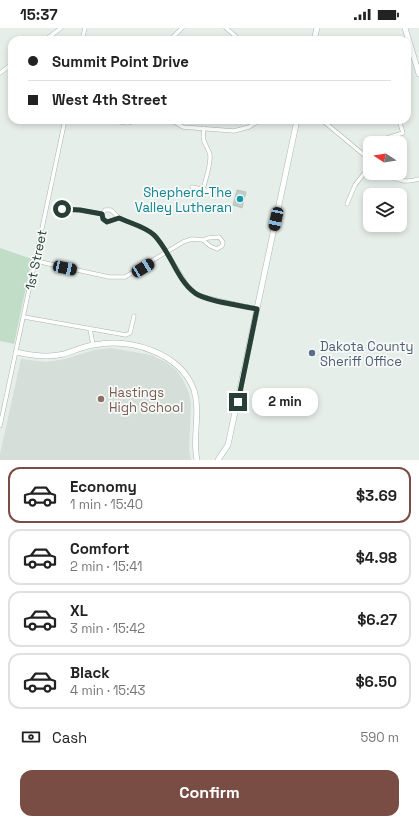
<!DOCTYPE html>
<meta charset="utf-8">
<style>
:root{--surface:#fff;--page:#f6f6f6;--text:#222;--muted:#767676;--line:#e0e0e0;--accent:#7a4d44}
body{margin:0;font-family:"Space Grotesk",sans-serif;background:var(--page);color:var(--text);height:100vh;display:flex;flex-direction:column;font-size:15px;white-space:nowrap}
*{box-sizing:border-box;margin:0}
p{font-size:13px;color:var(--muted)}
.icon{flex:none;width:22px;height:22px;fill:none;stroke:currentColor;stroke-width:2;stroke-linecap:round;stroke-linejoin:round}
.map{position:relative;height:432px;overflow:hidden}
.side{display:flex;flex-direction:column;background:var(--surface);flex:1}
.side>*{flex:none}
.banner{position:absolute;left:8px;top:8px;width:403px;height:88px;border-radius:12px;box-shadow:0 2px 6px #0003;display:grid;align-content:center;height:88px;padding:0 20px;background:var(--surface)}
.needle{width:26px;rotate:282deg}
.fabs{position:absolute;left:363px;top:108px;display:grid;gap:8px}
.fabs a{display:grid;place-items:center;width:44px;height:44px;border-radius:8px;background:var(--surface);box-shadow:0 2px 6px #0003;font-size:20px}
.end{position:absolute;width:18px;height:18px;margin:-9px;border:5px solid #273f36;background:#fff;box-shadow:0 0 0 2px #fff}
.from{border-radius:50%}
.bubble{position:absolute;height:28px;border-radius:12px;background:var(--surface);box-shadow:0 2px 6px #0003;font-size:13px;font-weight:600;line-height:28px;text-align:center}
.car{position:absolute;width:12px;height:24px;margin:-12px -6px;border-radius:5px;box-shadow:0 0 3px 1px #0007;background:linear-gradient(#222 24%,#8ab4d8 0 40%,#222 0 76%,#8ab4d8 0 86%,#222 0)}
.banner b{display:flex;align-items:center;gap:14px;height:38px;font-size:15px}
.banner b+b{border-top:1px solid var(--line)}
.banner i{width:10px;height:10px;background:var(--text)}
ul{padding:7px 0 0;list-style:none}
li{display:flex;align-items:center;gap:12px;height:56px;margin:0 8px 6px;padding:0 12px;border:2px solid var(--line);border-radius:12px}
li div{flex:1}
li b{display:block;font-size:15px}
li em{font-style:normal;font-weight:600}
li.active{border-color:var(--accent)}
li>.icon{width:36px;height:36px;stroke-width:1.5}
.pay{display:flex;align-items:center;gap:10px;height:44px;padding:0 20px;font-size:15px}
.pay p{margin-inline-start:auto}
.primary-button{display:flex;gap:8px;margin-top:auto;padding:8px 20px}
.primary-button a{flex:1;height:46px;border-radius:12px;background:var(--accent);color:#fff;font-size:16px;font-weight:600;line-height:46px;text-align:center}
.status{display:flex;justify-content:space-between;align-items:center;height:28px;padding:0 20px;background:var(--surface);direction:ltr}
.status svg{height:11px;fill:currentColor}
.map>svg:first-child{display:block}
.built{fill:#d5ded9}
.green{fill:#c2ddc7}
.building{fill:#bfcbc6;stroke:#b9c7c0}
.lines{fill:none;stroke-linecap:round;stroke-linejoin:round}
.street-casing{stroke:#a9b6b0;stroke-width:4.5}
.secondary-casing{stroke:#a6b9b1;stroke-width:6}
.street{stroke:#fff;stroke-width:3.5}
.secondary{stroke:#fff;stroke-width:5}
.route{stroke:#273f36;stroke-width:5}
.culture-dot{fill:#0f9aa8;stroke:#f7faf8;stroke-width:1.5}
.service-dot{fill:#5c6f8a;stroke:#f7faf8;stroke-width:1.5}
.education-dot{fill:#8d6e63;stroke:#f7faf8;stroke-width:1.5}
.labels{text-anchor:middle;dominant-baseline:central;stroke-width:3.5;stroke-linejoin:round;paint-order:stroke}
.culture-label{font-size:13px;fill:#0d838f;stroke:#f7faf8;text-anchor:end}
.street-label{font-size:13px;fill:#273f36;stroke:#f7faf8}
.service-label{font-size:13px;fill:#4e5e75;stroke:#f7faf8;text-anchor:start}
.education-label{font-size:13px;fill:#785e54;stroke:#f7faf8;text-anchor:start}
</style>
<div class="status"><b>15:37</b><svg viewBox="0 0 49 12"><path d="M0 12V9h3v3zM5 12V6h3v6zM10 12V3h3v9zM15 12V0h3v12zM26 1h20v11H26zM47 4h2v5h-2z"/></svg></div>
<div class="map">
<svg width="419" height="432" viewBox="0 0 419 432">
<rect width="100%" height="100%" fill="#e6eeea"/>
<polygon class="built" points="111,320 151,327 166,334 176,342 183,352 189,365 191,377 189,421 191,432 0,432 0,426 21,331 46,334 65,331 94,322"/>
<polygon class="green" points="0,220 32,231 14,316 0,313"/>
<polygon class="building" points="237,162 246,164 242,180 233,177"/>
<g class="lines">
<defs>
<g id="street">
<polyline points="226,0 240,12"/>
<polyline points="45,12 61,0"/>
<polyline points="82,12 85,0"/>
<polyline points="170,12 182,0"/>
<polyline points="0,45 12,36"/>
<polyline points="107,92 127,95 139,92"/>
<polyline points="171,92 183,99 234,103 249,99 260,92"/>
<polyline points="322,92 370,132"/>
<polyline points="381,115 387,110 403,105 399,92"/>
<path d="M386,145C397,153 406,155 419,151"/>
<polyline points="192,159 214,164"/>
<path d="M203,162C205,152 211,138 210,127C207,115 201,116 204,100"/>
<polyline points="347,176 355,157 370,138"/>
<polyline points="58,182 80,182 102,186"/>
<polyline points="119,190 107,194 103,191 102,186 105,182 111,182 119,190 147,202 156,208 187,257 195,265 204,269 257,281"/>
<polyline points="36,233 109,249 125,249 183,214 192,211 203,212 210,218 217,221 222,218 223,214 219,209 208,210 203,212"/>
<polyline points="24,289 126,307 130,305 134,288"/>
<polyline points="90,301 93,317"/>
<polyline points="0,398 65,92"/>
</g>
<g id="secondary">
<polyline points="405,0 419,46"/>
<polyline points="314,12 317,0"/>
<path d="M16,324C33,328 48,330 64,326C74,323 84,318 94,317C130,310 180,324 194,362C201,385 192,409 197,432"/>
<polyline points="218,432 228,417 297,92"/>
</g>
</defs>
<use href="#street" class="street-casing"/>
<use href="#secondary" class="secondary-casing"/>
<use href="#street" class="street"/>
<use href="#secondary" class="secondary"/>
</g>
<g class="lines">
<path class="route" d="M62,181L80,182L102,186L103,191L107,194L119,190C130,195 146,199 154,207C171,224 176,251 195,265C205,273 243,278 257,281L238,374"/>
</g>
<circle class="culture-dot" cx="240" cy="171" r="4"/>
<circle class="service-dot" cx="312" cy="325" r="4"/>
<circle class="education-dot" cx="101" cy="371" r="4"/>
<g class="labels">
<g class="culture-label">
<text x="232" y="164">Shepherd-The<tspan x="232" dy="15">Valley Lutheran</tspan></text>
</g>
<g class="street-label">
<text transform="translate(36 232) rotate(-78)">1st Street</text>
</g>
<g class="service-label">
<text x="320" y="318">Dakota County<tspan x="320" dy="15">Sheriff Office</tspan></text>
</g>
<g class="education-label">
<text x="109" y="364">Hastings<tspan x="109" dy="15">High School</tspan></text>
</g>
</g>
</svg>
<div class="fabs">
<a><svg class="needle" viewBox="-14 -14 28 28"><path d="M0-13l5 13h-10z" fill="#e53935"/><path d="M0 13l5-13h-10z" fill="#767676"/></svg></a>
<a><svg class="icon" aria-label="layers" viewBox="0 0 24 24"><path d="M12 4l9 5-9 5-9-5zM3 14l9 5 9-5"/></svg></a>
</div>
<i class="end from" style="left:62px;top:181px"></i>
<i class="end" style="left:238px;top:374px"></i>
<div class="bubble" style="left:252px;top:360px;width:66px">2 min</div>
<i class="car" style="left:276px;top:191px;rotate:192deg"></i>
<i class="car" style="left:65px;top:240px;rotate:102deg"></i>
<i class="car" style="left:143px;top:240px;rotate:59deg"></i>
<div class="banner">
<b><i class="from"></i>Summit Point Drive</b>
<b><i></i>West 4th Street</b>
</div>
</div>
<section class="side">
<ul>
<li class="active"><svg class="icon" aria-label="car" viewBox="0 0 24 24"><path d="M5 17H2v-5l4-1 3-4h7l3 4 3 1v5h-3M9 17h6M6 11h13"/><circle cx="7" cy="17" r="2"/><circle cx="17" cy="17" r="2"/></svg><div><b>Economy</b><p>1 min · 15:40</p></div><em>$3.69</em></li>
<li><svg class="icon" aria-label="car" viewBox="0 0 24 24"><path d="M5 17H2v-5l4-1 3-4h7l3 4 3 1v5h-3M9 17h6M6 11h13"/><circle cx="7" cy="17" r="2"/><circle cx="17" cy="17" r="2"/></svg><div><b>Comfort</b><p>2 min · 15:41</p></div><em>$4.98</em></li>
<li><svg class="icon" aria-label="car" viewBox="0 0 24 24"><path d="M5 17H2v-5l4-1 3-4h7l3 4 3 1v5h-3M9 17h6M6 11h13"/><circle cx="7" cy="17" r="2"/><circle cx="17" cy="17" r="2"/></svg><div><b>XL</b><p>3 min · 15:42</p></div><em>$6.27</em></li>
<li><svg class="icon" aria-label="car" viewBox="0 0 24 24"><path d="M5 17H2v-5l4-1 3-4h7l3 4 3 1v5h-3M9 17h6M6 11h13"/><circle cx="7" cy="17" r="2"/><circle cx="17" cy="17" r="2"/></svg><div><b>Black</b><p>4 min · 15:43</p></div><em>$6.50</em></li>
</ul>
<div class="pay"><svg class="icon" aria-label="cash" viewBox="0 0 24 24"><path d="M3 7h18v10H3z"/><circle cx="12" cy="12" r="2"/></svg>Cash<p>590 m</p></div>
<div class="primary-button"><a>Confirm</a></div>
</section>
